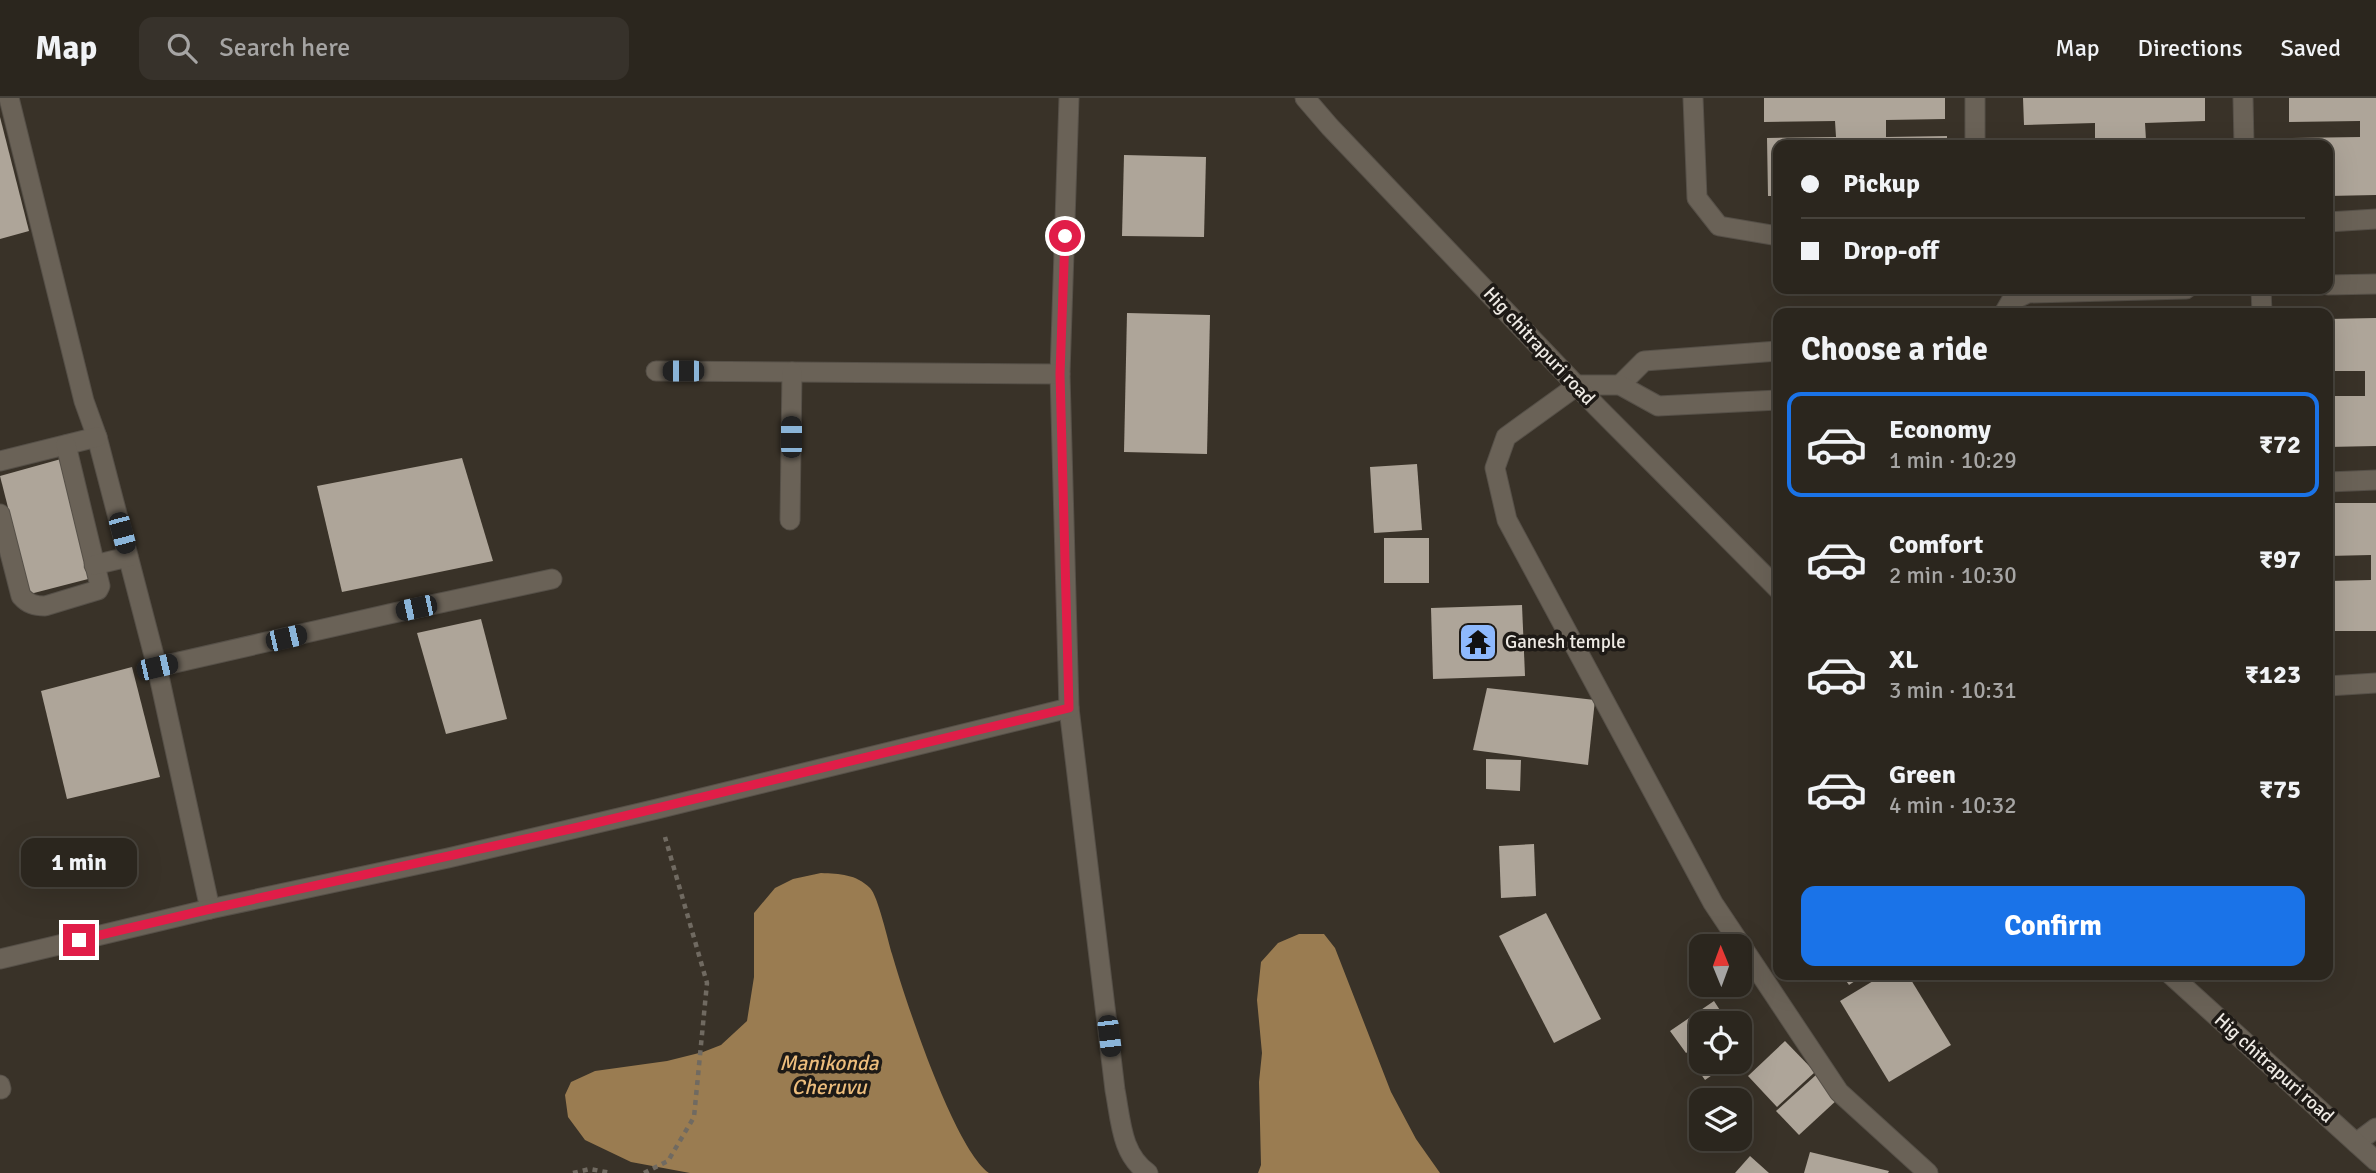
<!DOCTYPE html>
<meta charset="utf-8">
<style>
:root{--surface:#2b261e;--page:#37322b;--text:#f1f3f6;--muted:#a6a5a4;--line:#47433c;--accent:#1a73e8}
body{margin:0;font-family:Signika,sans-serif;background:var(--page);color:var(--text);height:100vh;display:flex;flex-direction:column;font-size:26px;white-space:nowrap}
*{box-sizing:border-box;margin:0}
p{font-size:23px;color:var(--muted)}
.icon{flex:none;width:38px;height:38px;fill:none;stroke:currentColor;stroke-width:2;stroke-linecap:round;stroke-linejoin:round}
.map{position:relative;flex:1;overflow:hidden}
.details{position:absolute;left:1773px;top:210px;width:560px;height:672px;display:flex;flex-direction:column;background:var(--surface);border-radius:14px;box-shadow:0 7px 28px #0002,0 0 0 2px var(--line)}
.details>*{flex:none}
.top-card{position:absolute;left:1773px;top:42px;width:560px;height:154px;border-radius:14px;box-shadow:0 7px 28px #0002,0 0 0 2px var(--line);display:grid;align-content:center;height:154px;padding:0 28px;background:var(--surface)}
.needle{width:46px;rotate:359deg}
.fabs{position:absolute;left:1689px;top:836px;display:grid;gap:14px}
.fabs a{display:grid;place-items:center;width:63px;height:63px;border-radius:14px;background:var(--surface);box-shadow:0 7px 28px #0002,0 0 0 2px var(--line);font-size:35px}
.end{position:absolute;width:32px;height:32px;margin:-16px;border:9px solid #e11d48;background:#fff;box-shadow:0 0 0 4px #fff}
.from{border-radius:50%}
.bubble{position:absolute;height:49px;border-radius:14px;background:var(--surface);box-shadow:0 7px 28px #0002,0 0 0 2px var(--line);font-size:23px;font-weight:700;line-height:49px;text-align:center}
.car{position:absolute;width:21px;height:42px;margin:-21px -10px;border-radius:9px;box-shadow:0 0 5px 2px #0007;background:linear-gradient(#222 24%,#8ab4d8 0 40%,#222 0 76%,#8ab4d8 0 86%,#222 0)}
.top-card b{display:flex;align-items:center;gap:24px;height:66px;font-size:26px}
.top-card b+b{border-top:2px solid var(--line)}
.top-card i{width:18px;height:18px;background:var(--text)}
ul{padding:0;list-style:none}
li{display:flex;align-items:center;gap:21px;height:105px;margin:0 14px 10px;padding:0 14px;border:4px solid transparent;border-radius:14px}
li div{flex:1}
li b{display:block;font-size:26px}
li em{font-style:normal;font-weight:700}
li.current{border-color:var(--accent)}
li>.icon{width:63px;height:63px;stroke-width:1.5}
h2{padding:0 28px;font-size:32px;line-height:84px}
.action{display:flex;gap:14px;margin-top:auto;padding:14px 28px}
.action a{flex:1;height:80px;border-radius:14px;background:var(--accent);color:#fff;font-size:28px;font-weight:700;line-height:80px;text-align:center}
header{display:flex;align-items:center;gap:42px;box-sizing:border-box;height:98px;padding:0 35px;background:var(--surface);border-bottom:2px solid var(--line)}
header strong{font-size:33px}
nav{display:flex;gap:38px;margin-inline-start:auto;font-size:24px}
.search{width:490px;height:63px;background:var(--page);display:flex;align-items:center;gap:18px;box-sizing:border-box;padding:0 24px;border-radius:14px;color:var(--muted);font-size:26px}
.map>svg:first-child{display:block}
.water{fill:#9a7c51}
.building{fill:#aea599}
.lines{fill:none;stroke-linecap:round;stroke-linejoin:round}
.minor-casing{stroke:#565048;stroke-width:21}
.tertiary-casing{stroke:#565048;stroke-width:21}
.path{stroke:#706a61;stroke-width:4.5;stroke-dasharray:5 5;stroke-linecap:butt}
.minor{stroke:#6a6257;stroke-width:19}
.tertiary{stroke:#6a6257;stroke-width:19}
.route{stroke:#e11d48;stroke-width:9}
.labels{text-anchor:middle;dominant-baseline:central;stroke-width:7;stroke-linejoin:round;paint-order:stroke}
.street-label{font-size:19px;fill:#eeeae4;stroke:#1e1a16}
.poi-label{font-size:19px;fill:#eeeae4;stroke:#1e1a16;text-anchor:start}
.water-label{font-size:21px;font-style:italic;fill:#edbd7c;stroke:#1e1a16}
</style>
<header>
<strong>Map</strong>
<div class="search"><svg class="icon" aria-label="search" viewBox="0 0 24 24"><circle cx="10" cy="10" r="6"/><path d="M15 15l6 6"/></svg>Search here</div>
<nav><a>Map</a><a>Directions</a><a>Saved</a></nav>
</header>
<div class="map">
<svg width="2376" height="1075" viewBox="0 0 2376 1075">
<rect width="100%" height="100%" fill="#393228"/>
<g class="water">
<path d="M821,775C840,776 856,776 870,790C878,798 888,843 892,856C905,901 954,1050 989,1075H690L631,1064L585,1042L568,1019L565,997L571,984L595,973L667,963L703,954L721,947L747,923L754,879V815L775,790L793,781Z"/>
<polygon points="1299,836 1324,836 1335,850 1391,994 1416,1041 1440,1075 1258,1075 1261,1067 1259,984 1262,955 1257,902 1261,864 1278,845"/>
</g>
<g class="building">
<polygon points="1764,0 1945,0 1945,21 1886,22 1886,39 1947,38 1947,47 1778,47 1778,98 1768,98 1767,40 1836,39 1835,23 1764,24"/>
<polygon points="2023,0 2205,0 2205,23 2145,25 2146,42 2206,41 2206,47 2026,47 2026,43 2095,41 2095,25 2024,27"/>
<polygon points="2289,0 2376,0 2376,97 2328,98 2328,47 2292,47 2292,40 2360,39 2360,23 2289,24"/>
<polygon points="0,19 29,133 0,141"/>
<polygon points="1124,57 1206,59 1204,139 1122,138"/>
<polygon points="1127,215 1210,217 1207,356 1124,354"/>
<polygon points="2376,220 2376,348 2328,349 2328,298 2365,298 2365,273 2328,273 2328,221"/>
<polygon points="462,360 493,463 342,494 317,388"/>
<polygon points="61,361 92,480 30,496 0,378"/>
<polygon points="1417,366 1422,432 1374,435 1370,369"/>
<polygon points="2328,405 2376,405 2376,533 2328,533 2328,483 2371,482 2371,457 2328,458"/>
<rect x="1384" y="440" width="45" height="45"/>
<polygon points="1522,507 1525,578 1433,581 1431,510"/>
<polygon points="481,521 507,621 446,636 417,535"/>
<polygon points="132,569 160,679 67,701 41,593"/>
<polygon points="1487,590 1595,602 1588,667 1473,652"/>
<polygon points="1486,661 1521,662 1520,693 1486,691"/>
<polygon points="1534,746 1536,798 1501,800 1499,748"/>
<polygon points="1546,815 1601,921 1554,945 1499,838"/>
<polygon points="1842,877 1864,877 1849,887"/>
<polygon points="1883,877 1908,877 1951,947 1889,984 1840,903"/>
<polygon points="1714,903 1729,926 1701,926 1701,944 1686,955 1670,933"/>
<polygon points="1785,943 1815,974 1777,1009 1748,978"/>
<polygon points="1740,944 1747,954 1740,959"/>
<polygon points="1701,947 1701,964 1731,964 1705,982 1687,956"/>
<polygon points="1816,977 1838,1001 1799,1037 1776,1013"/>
<polygon points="1810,1054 1889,1073 1888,1075 1804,1075"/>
<polygon points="1750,1058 1769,1075 1735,1075"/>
</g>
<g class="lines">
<defs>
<g id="minor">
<polyline points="9,0 84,303 97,339 157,569 210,811"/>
<path d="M1069,0L1060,276L1069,610L1115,992C1121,1023 1121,1056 1148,1075"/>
<polyline points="1693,0 1697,100 1719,128 1778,138"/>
<polyline points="1975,0 1975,47"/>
<polyline points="2243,0 2244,47"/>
<polyline points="2328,124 2376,121"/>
<polyline points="2328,187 2376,186"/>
<polyline points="2261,191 2262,215"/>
<polyline points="2004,215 2011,203 2028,195 2186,191"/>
<polyline points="656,273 1060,276"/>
<polyline points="1620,287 1644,263 1778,253"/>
<polyline points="1778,302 1658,308 1620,287 1578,287 1506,339 1495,370 1507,422 1713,805 1839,994 1928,1075"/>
<polyline points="0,363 97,339"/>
<polyline points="2328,384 2376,382"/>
<path d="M0,416L21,498C28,506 35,508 45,508L98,492L100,488L66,347"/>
<polyline points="790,422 792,274"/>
<polyline points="94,467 128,459"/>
<polyline points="157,569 389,516 552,481"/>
<polyline points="2328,588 2376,585"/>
<polyline points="0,861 210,811 448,760 657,711 1069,610"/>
<polyline points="0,987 1,991"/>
<polyline points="2356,1045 2376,1030"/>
</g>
<g id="tertiary">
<polyline points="1305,0 1330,29 1597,309 1778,491"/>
<polyline points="2171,877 2376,1063"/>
</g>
</defs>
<use href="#minor" class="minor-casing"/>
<use href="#tertiary" class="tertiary-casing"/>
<g class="path">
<polyline points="573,1075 590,1071 611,1075"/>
<polyline points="644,1075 668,1063 694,1019 707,885 665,739"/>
</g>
<use href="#minor" class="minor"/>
<use href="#tertiary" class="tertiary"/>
</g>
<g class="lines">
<polyline class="route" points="79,842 210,811 579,729 1069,610 1060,276 1065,138"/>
</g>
<defs>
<symbol id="temple-square" viewBox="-11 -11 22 22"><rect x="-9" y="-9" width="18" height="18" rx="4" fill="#8eb9fd" stroke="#1e1a16"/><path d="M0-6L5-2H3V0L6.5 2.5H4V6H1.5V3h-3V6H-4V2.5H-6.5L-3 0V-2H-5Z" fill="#111"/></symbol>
</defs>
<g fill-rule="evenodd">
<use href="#temple-square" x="1456" y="522" width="44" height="44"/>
</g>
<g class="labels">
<g class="street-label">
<text transform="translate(1539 248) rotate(47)">Hig chitrapuri road</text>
<text transform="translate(2274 970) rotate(42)">Hig chitrapuri road</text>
</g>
<g class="poi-label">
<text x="1505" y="544">Ganesh temple</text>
</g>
<g class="water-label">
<text x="829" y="965">Manikonda<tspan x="829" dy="24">Cheruvu</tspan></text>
</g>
</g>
</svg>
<div class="fabs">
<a><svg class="needle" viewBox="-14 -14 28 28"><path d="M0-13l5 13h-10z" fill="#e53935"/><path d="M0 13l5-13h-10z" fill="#a6a5a4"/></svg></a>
<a><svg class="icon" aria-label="locate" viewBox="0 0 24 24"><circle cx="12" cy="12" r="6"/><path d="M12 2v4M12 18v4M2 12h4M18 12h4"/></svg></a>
<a><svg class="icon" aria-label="layers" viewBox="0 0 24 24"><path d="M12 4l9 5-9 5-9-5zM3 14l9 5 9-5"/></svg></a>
</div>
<i class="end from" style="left:1065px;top:138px"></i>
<i class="end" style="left:79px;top:842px"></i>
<div class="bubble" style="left:21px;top:740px;width:116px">1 min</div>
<i class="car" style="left:683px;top:273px;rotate:270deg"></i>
<i class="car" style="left:791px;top:339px;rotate:0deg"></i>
<i class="car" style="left:122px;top:435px;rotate:165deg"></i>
<i class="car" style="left:416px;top:510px;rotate:258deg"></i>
<i class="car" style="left:286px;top:540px;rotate:77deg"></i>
<i class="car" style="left:157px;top:569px;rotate:77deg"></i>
<i class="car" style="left:1109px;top:938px;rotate:173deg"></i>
<div class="top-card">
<b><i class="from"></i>Pickup</b>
<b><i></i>Drop-off</b>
</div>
<section class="details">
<h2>Choose a ride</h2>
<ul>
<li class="current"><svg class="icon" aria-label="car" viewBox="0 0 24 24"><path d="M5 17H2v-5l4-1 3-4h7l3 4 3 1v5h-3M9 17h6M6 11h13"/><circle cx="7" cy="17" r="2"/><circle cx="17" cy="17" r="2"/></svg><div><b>Economy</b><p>1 min · 10:29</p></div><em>₹72</em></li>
<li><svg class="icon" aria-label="car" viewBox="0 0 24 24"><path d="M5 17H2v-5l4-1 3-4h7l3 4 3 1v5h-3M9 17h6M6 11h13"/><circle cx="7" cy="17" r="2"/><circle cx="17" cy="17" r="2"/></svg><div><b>Comfort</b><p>2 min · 10:30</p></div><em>₹97</em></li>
<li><svg class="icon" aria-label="car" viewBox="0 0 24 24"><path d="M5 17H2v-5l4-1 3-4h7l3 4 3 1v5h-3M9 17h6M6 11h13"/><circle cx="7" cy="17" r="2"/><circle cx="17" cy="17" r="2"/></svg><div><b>XL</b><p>3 min · 10:31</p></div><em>₹123</em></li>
<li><svg class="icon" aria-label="car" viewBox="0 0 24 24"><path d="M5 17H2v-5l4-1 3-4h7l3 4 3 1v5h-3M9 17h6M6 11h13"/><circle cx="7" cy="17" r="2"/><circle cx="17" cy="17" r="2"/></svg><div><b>Green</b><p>4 min · 10:32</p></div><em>₹75</em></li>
</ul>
<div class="action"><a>Confirm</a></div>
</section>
</div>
